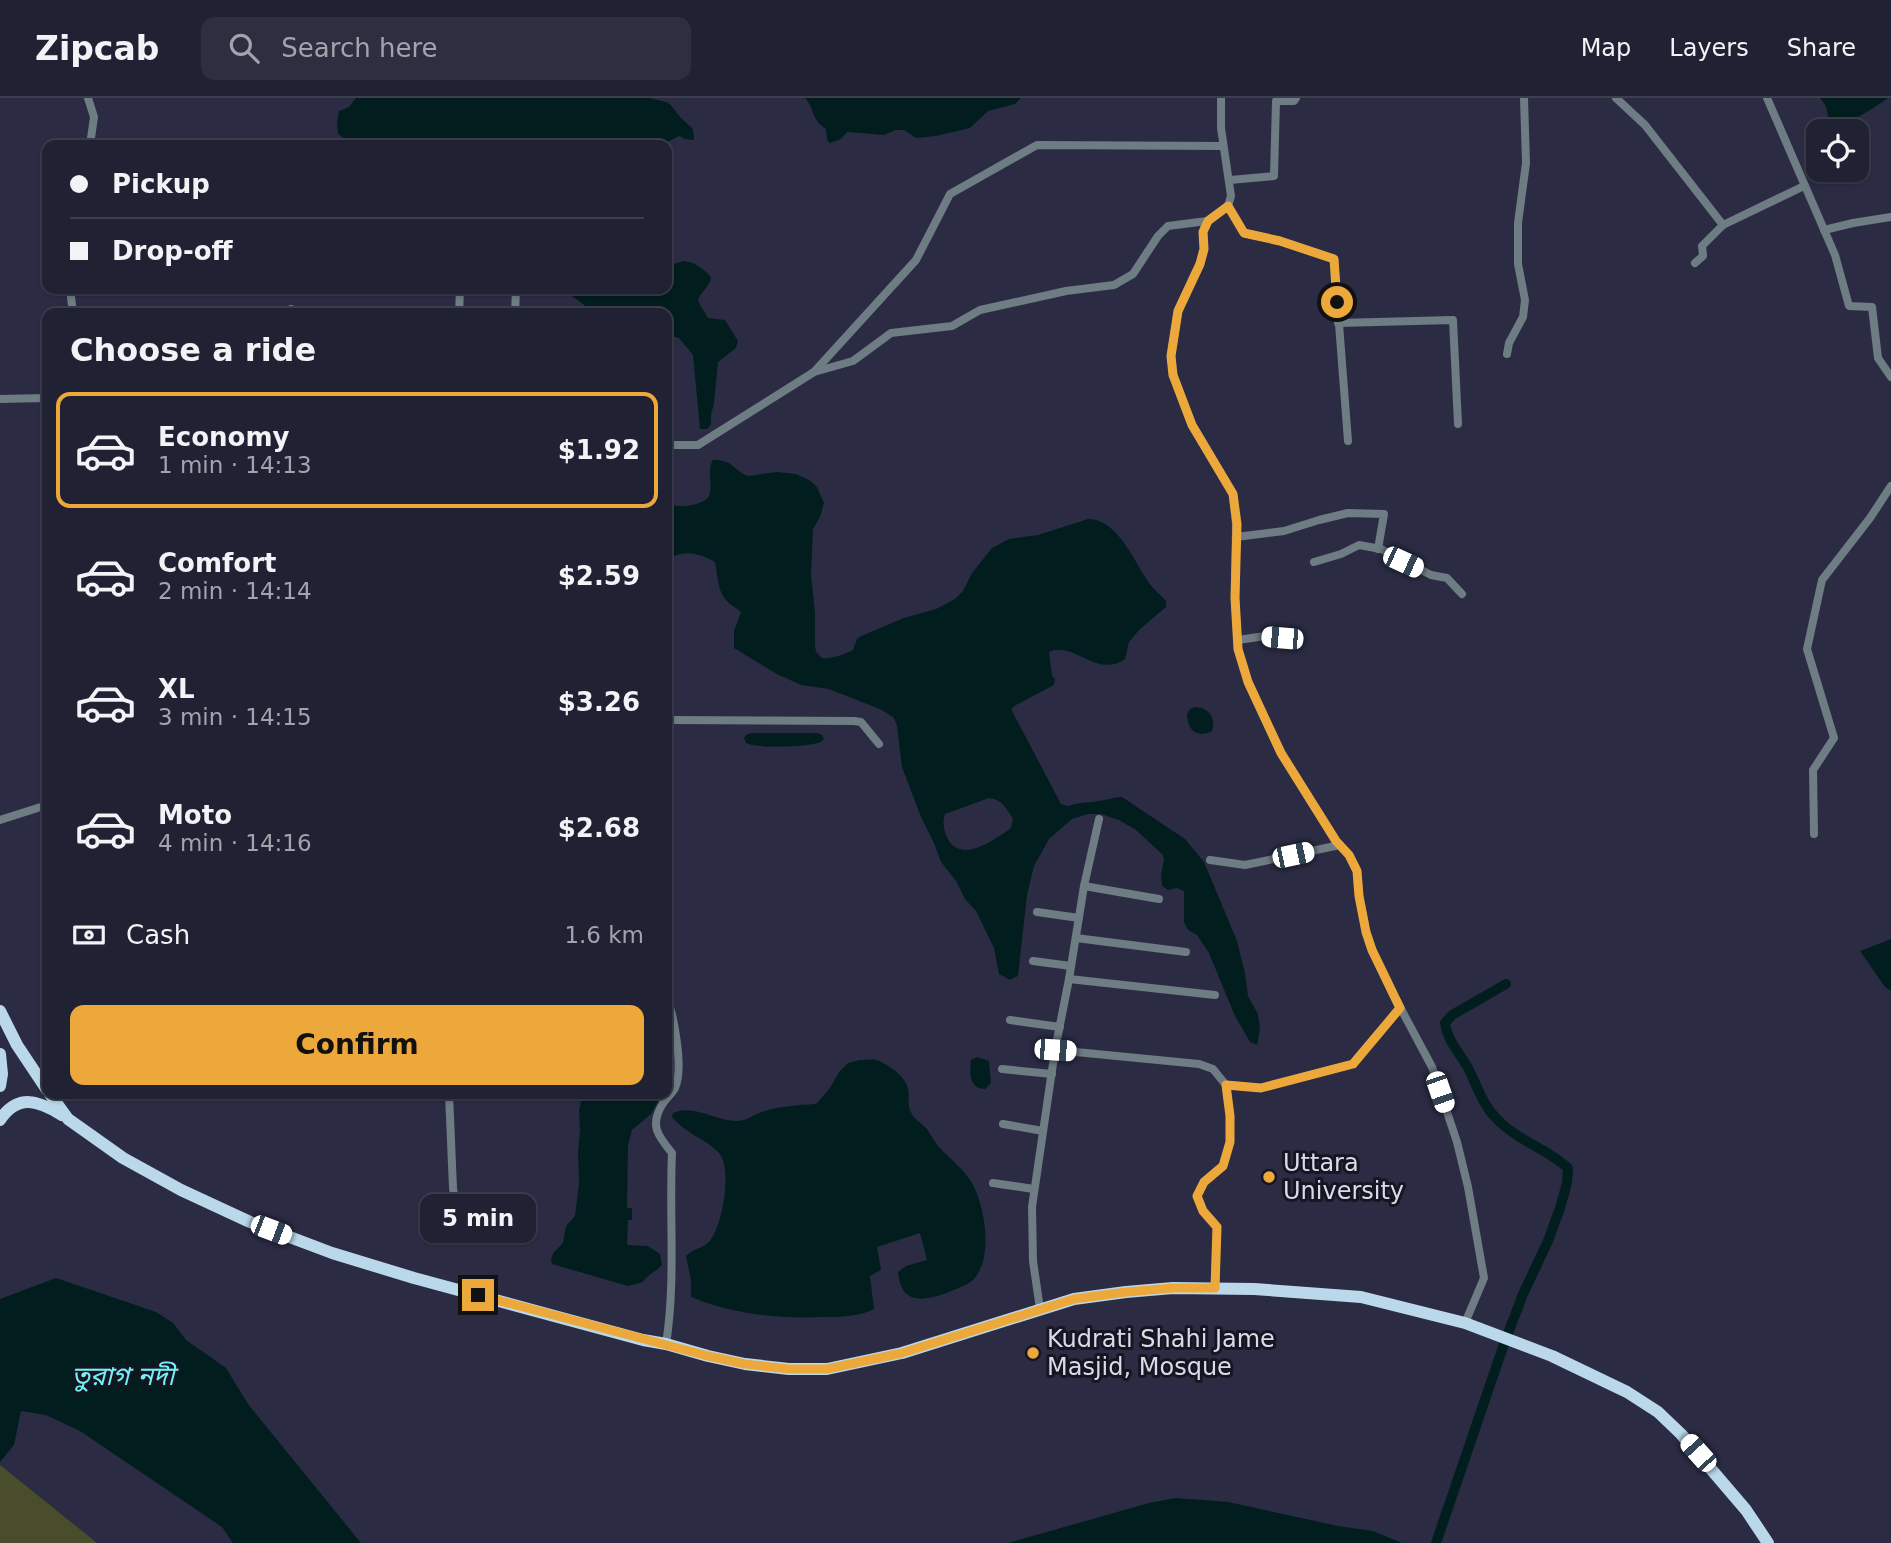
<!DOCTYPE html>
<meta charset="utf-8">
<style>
:root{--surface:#202133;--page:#2d2e3f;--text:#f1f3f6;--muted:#a2a3ac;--line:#3d3e4e;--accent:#eda83b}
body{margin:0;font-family:"DejaVu Sans","Noto Sans Bengali",sans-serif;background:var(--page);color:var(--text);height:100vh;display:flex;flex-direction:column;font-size:26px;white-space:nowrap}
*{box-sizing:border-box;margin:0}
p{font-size:23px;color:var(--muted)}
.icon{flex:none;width:38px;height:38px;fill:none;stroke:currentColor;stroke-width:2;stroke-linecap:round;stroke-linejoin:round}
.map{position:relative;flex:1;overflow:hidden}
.side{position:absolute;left:42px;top:210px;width:630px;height:791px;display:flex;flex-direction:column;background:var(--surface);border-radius:14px;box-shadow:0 2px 5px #0004,0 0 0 2px var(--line)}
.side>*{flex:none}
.top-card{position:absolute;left:42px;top:42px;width:630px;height:154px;border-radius:14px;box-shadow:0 2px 5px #0004,0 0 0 2px var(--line);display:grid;align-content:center;height:154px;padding:0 28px;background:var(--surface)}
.buttons{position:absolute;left:1806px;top:21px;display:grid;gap:14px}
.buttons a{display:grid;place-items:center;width:63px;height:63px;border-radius:14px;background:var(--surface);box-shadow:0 2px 5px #0004,0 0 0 2px var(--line);font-size:35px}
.end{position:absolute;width:32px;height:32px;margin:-16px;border:9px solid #eda83b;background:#111;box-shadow:0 0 0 4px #111}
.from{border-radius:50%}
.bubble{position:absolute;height:49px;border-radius:14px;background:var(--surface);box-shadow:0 2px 5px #0004,0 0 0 2px var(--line);font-size:23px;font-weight:600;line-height:49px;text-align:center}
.car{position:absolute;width:21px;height:42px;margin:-21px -10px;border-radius:9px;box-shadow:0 0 5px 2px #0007;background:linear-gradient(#fff 24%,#345 0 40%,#fff 0 76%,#345 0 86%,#fff 0)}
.top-card b{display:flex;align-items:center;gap:24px;height:66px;font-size:26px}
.top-card b+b{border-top:2px solid var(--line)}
.top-card i{width:18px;height:18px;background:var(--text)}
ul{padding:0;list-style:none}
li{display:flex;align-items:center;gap:21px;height:116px;margin:0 14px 10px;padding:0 14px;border:4px solid transparent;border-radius:14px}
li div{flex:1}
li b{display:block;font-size:26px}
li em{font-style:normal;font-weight:600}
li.selected{border-color:var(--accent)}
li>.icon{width:63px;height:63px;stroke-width:1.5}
h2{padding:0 28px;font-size:32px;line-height:84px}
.pay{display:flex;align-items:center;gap:18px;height:77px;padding:0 28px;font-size:26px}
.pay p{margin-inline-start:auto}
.button{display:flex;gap:14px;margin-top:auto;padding:14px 28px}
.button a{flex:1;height:80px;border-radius:14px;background:var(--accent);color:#111;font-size:28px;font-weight:600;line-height:80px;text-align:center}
header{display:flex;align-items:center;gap:42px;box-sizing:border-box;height:98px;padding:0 35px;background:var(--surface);border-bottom:2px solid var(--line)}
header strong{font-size:33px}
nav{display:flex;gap:38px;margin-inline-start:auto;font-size:24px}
.search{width:490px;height:63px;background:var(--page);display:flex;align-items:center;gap:18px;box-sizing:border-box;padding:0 24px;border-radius:14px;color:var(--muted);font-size:26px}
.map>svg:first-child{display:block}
.green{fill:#4a4d2b}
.water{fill:#021d1e;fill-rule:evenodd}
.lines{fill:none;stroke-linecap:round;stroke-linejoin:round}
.canal{stroke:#021d1e;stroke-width:10}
.minor{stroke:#6e7c83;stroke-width:8}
.trunk{stroke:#bad8e9;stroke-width:12}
.route{stroke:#eda83b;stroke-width:9}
.poi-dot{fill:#eda83b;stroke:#151621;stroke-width:2.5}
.labels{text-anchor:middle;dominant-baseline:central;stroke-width:6;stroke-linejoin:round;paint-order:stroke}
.poi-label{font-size:24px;fill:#d9dbea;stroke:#151621;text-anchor:start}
.water-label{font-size:26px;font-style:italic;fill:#73f1f6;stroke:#151621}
</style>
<header>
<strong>Zipcab</strong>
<div class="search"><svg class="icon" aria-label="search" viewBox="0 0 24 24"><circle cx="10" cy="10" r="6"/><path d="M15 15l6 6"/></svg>Search here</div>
<nav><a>Map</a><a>Layers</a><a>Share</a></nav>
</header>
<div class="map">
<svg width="1891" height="1445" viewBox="0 0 1891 1445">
<rect width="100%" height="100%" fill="#2b2c44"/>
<polygon class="green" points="0,1367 97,1445 0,1445"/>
<g class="water">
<polygon points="356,0 650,0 669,5 681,20 693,31 694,42 685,41 679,38 662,47 354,47 338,36 337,25 339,13 349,9"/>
<path d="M805,0H1021L1015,6L988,13L970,30L936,38L916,40L904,32H895L884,37L847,34L841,41L830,45L827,42L826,31C809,19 817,14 805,0Z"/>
<path d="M1820,0H1888C1871,12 1854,23 1834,28L1829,24L1826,8Z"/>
<path d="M684,163C696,164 703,171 711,179C710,189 700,194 698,203L708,220L725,222L738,243L736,250L718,264L714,305L711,317V327L707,331H700L693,257L679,240L667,237V215H628L621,213L608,212L606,215H595L572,198L567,191H667V168Z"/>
<path d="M713,362H719L729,365L743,376L748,378L777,374L796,376L811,383L817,389L824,405L820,419L813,431L811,477L815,515V547L816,554L822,560C832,561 845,556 853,552L857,541L861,538L904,520L936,511L955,501L963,493L972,475L992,450L1009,441L1038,437L1088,421C1116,420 1134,462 1147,482C1152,490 1160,496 1166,503V509L1139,532L1129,544L1125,561C1097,581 1073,542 1049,554L1052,578L1055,581L1054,587L1016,607L1012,610V613L1061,706L1068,708C1078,704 1088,705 1098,703C1107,702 1114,699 1122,699L1185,741L1204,764L1237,843L1245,875L1248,898L1258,916L1260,931L1257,947L1250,944L1235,918L1209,855L1197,837L1188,832L1184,824V793L1177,790L1168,792L1162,788L1161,776L1164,763L1163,757L1136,732L1119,722L1101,716H1088L1072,721L1049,741L1034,768L1027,797L1018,878L1010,882L999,876L994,850L976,813L965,801L956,783L941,764L934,745L921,719L902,669L897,628L894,620L882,612L829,591L801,587L777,576L734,550V533L741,514C736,509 731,508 727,503C717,493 718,477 715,464C699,455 683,451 667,462V406C679,409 690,409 702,404C719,397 704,375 713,362ZM989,700C1003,702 1006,710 1013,721L1011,730C993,743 958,768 946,737C944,730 942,724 945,716Z"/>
<path d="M1195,609C1209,609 1216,621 1212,633C1197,641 1187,632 1187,616L1190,611Z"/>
<path d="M753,635H818L822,637L824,641L821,644C807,649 759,651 746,645L744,640L747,636Z"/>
<polygon points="1891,841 1891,893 1885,889 1860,853"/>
<path d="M977,959L989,963L991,985L985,991C968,990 970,975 971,962Z"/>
<path d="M860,962C865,962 872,961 876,962C888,966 905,978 908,990C910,1002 906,1010 915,1020C919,1024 923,1027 927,1031C931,1037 934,1043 939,1049C950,1061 963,1070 972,1085C985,1108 994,1161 973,1182C968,1187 956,1191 949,1194C925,1203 901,1208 898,1174L906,1168L927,1162L920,1135L877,1149L881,1172L870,1178L874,1211C857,1219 840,1219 821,1219C776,1221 733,1216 691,1199V1182L686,1158C693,1151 703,1150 709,1144C722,1130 733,1071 719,1055C706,1041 686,1036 672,1019L673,1015C695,1006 714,1023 737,1023C747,1023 752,1017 762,1014C780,1008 797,1007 816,1006L830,990L839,974L848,965Z"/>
<path d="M583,996H662L651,1016L632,1032L628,1047L627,1110H632V1122H628L627,1147L648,1148L660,1156L662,1167C656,1174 648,1176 643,1184L628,1188L552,1166L551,1161L554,1154L563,1145L566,1128L575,1118L579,1085L578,1054L580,1032L579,1012Z"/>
<polygon points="56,1180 156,1214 173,1225 186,1242 226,1270 248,1306 361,1445 233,1445 222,1429 80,1333 46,1317 21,1313 14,1347 0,1364 0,1201"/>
<polygon points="1176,1400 1228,1404 1338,1428 1373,1433 1402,1445 1008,1445 1149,1405"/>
</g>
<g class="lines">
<path class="canal" d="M1436,1445L1504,1246L1523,1196L1548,1143L1560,1110L1567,1085L1568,1070C1546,1050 1516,1042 1496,1020C1482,1006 1476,985 1467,968C1458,953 1447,942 1445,925L1452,917L1506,886"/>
<g class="minor">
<polyline points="88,0 94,19 90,47"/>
<polyline points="1221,0 1221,30 1231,98 1228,108 1207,123 1203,134 1204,151 1200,166 1178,213 1171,258 1173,277 1192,327 1233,396 1236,426 1235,500 1238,551 1248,584 1281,655 1336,743 1349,757 1357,773 1359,798 1366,834 1372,852 1393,896 1432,969 1457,1044 1468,1089 1484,1180 1465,1225"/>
<polyline points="1616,0 1645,27 1723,127"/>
<polyline points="1767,0 1835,157 1849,208 1872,209 1878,260 1891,279"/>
<polyline points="1230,82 1274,78 1276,3 1294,3 1296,0"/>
<polyline points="1228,108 1244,135 1280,143 1334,161 1348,343"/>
<polyline points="1824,132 1853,125 1891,119"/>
<polyline points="1695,165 1703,158 1702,148 1723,127 1804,88"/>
<polyline points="70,191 73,215"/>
<polyline points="291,215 291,211"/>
<polyline points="459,215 460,191"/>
<polyline points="515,215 516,191"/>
<polyline points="1338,225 1453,222 1458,326"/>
<polyline points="1507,256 1509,245 1523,219 1525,202 1518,166 1518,125 1526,65 1524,0"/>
<polyline points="814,274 853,263 891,235 952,228 980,212 1066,193 1114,187 1133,176 1158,138 1168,128 1207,123"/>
<polyline points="0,301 47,300"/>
<polyline points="667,347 698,347 814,274 916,162 950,96 1037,47 1223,48"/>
<polyline points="1236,439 1284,433 1319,422 1348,415 1384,416 1378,451"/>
<polyline points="1314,464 1341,456 1359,447 1381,451 1431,477 1447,480 1462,496"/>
<polyline points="1238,542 1265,538 1299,541"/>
<polyline points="667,622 854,623 861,624 879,646"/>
<polyline points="0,722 47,707"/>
<polyline points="1814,736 1813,672 1834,640 1807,551 1822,482 1870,420 1891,388"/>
<polyline points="1210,762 1245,767 1340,747"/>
<polyline points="1084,788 1159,801"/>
<polyline points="1037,814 1079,820"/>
<polyline points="1076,840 1186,854"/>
<polyline points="1033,863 1071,868"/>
<polyline points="1069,881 1215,897"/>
<polyline points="1010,922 1060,929"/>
<polyline points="1055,952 1199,966 1213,971 1226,987"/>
<polyline points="1002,971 1052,976"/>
<polyline points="449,996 453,1090 461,1142"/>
<polyline points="1003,1026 1043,1033"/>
<polyline points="993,1085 1034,1091"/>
<polyline points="1215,1190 1217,1129 1203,1113 1197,1098 1204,1084 1223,1068 1230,1044 1230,1018 1226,987 1261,990 1353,966 1400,910"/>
<polyline points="1040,1211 1033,1163 1032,1109 1055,952 1069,881 1084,788 1099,721"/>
<path d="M666,1246C676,1183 669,1118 672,1055C659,1039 649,1028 662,1007C665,1001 672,996 675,990C684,971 674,919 667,900"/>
</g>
<g class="trunk">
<polyline points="0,913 17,947 47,992"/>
<polyline points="0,956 2,976 0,988"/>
<polyline points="50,996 68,1021 123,1060 181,1092 250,1124 332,1155 414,1180 643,1242 666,1246 708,1258 745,1266 789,1271 827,1271 902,1255 1074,1201 1126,1194 1173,1190 1254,1191 1361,1199 1465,1225 1552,1258 1627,1294 1658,1314 1681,1336 1746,1412 1768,1445"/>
<path d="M0,1022C18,995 39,1003 62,1017"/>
</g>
</g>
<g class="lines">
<polyline class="route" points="478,1197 708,1258 745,1266 789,1271 827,1271 902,1255 1074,1201 1126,1194 1173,1190 1215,1190 1217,1129 1203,1113 1197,1098 1204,1084 1223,1068 1230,1044 1230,1018 1226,987 1261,990 1353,966 1400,910 1372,852 1366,834 1359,798 1357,773 1349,757 1336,743 1281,655 1248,584 1238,551 1235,500 1237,426 1233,396 1192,327 1173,277 1171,258 1178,213 1200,166 1204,151 1203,134 1208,123 1228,108 1244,135 1280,143 1334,161 1337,204"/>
</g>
<g class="poi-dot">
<circle cx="1269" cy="1079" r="7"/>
<circle cx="1033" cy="1255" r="7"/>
</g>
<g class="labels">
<g class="poi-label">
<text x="1283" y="1065">Uttara<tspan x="1283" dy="28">University</tspan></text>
<text x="1047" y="1241">Kudrati Shahi Jame<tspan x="1047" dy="28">Masjid, Mosque</tspan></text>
</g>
<g class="water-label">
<text x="123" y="1278">তুরাগ নদী</text>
</g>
</g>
</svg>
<div class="buttons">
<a><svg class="icon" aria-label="locate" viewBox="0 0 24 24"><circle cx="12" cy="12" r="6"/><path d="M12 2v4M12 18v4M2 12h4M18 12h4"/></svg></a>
</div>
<i class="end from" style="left:1337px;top:204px"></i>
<i class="end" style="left:478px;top:1197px"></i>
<div class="bubble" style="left:420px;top:1096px;width:116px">5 min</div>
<i class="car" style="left:1403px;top:464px;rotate:115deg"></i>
<i class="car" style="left:1282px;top:540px;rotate:275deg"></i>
<i class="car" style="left:1293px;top:757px;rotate:78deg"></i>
<i class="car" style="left:1055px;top:952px;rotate:94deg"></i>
<i class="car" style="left:1440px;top:994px;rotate:161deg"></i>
<i class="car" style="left:271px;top:1132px;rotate:111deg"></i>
<i class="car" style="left:1698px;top:1355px;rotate:318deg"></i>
<div class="top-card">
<b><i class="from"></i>Pickup</b>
<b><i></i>Drop-off</b>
</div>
<section class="side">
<h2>Choose a ride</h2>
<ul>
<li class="selected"><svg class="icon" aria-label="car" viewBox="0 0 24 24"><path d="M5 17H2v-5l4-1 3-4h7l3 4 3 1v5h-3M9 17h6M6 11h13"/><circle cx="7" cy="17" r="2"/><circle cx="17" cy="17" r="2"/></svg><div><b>Economy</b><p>1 min · 14:13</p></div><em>$1.92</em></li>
<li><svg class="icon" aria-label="car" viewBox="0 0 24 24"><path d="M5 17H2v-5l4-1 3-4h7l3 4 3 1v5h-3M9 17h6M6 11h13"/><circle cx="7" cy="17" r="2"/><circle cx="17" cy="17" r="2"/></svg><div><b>Comfort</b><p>2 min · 14:14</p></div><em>$2.59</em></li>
<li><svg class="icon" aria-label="car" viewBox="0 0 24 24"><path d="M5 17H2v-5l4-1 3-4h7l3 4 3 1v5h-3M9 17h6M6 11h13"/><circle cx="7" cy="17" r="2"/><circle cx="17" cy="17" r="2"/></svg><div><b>XL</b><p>3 min · 14:15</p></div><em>$3.26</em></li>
<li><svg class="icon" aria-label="car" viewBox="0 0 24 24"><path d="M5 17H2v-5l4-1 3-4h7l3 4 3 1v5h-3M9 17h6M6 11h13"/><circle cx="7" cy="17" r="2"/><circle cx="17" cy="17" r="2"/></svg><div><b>Moto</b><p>4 min · 14:16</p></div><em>$2.68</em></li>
</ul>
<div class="pay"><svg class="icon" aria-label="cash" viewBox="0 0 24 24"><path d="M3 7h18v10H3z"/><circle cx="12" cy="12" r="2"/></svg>Cash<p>1.6 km</p></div>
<div class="button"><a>Confirm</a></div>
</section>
</div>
